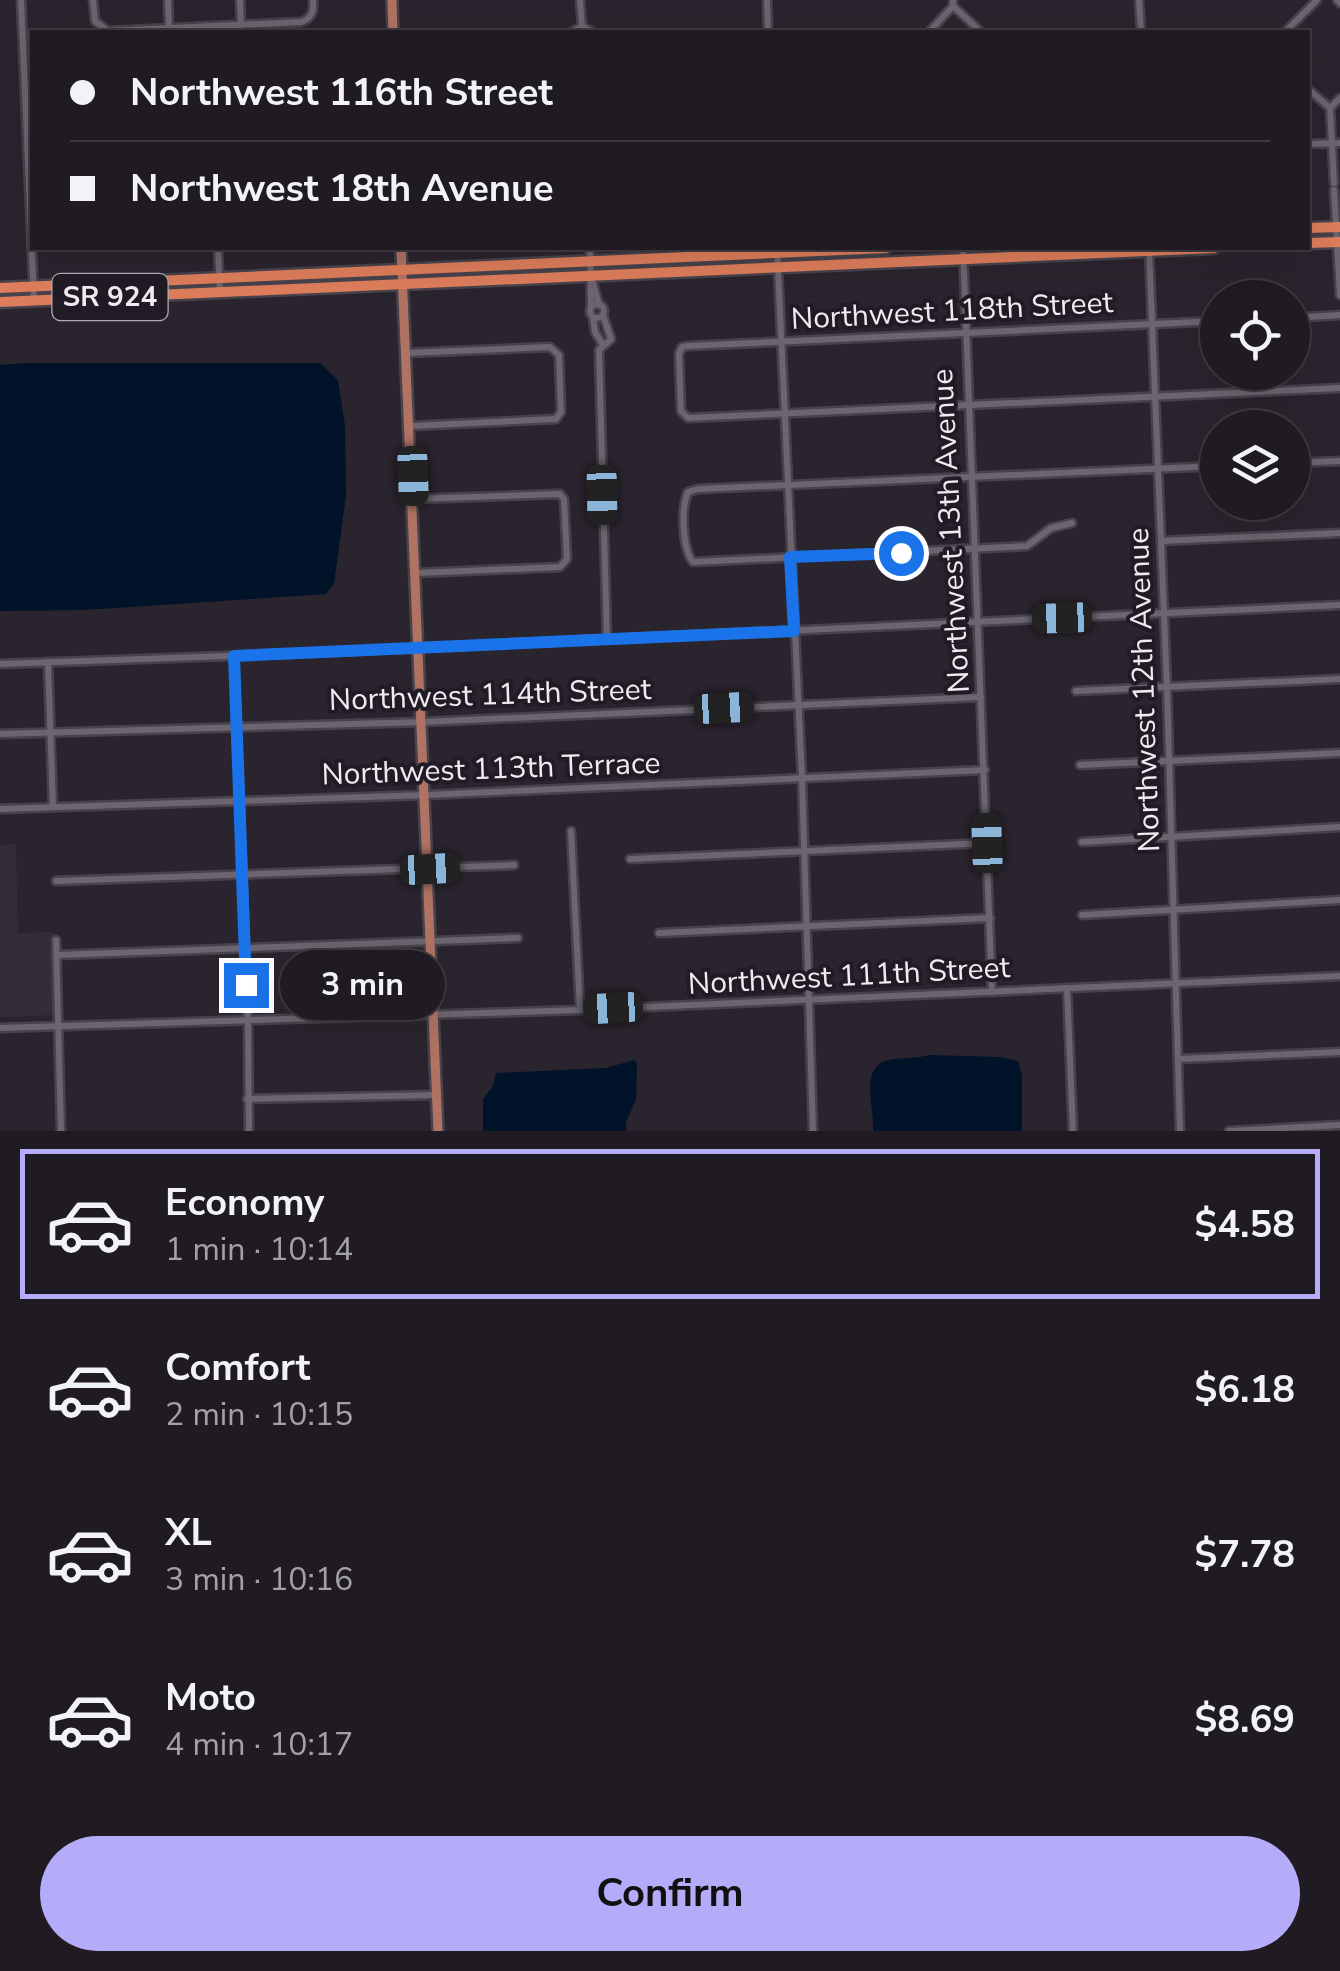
<!DOCTYPE html>
<meta charset="utf-8">
<style>
:root{--surface:#201b22;--page:#28242a;--text:#f1f3f6;--muted:#a2a1a5;--line:#3d3940;--accent:#b4acf9}
body{margin:0;font-family:"Nunito Sans",sans-serif;background:var(--page);color:var(--text);height:100vh;display:flex;flex-direction:column;font-size:38px;white-space:nowrap}
*{box-sizing:border-box;margin:0}
p{font-size:32px;color:var(--muted)}
.icon{flex:none;width:55px;height:55px;fill:none;stroke:currentColor;stroke-width:2;stroke-linecap:round;stroke-linejoin:round}
.map{position:relative;height:1131px;overflow:hidden}
.details{display:flex;flex-direction:column;background:var(--surface);flex:1}
.details>*{flex:none}
.hud{position:absolute;left:30px;top:30px;width:1280px;height:220px;border-radius:0px;box-shadow:0 10px 40px #0002,0 0 0 2px var(--line);display:grid;align-content:center;height:220px;padding:0 40px;background:var(--surface)}
.tools{position:absolute;left:1200px;top:280px;display:grid;gap:20px}
.tools a{display:grid;place-items:center;width:110px;height:110px;border-radius:50%;background:var(--surface);box-shadow:0 10px 40px #0002,0 0 0 2px var(--line);font-size:50px}
.end{position:absolute;width:45px;height:45px;margin:-22px;border:12px solid #1a73e8;background:#fff;box-shadow:0 0 0 5px #fff}
.from{border-radius:50%}
.bubble{position:absolute;height:70px;border-radius:35px;background:var(--surface);box-shadow:0 10px 40px #0002,0 0 0 2px var(--line);font-size:32px;font-weight:700;line-height:70px;text-align:center}
.car{position:absolute;width:30px;height:60px;margin:-30px -15px;border-radius:12px;box-shadow:0 0 8px 2px #0007;background:linear-gradient(#222 24%,#8ab4d8 0 40%,#222 0 76%,#8ab4d8 0 86%,#222 0)}
.hud b{display:flex;align-items:center;gap:35px;height:95px;font-size:38px}
.hud b+b{border-top:2px solid var(--line)}
.hud i{width:25px;height:25px;background:var(--text)}
ul{padding:18px 0 0;list-style:none}
li{display:flex;align-items:center;gap:30px;height:150px;margin:0 20px 15px;padding:0 20px;border:5px solid transparent;border-radius:0px}
li div{flex:1}
li b{display:block;font-size:38px}
li em{font-style:normal;font-weight:700}
li.active{border-color:var(--accent)}
li>.icon{width:90px;height:90px;stroke-width:1.5}
.cta{display:flex;gap:20px;margin-top:auto;padding:20px 40px}
.cta a{flex:1;height:115px;border-radius:60px;background:var(--accent);color:#111;font-size:40px;font-weight:700;line-height:115px;text-align:center}
.map>svg:first-child{display:block}
.built{fill:#352c3a}
.water{fill:#011328}
.lines{fill:none;stroke-linecap:round;stroke-linejoin:round}
.minor-casing{stroke:#47424b;stroke-width:11}
.major-casing{stroke:#47424b;stroke-width:14}
.highway-casing{stroke:#47424b;stroke-width:15}
.minor{stroke:#6c6570;stroke-width:6}
.major{stroke:#b07363;stroke-width:9}
.highway{stroke:#dd7d5b;stroke-width:10}
.route{stroke:#1a73e8;stroke-width:12}
.labels{text-anchor:middle;dominant-baseline:central;stroke-width:8;stroke-linejoin:round;paint-order:stroke}
.shield{fill:#201b24;stroke:#b1adb4;stroke-width:2.5}
.shield-label{font-size:28px;font-weight:bold;fill:#efebf2}
.street-label{font-size:30px;fill:#efebf2;stroke:#201b24}
</style>
<div class="map">
<svg width="1340" height="1131" viewBox="0 0 1340 1131">
<rect width="100%" height="100%" fill="#2a242e"/>
<polygon class="built" points="16,844 18,933 54,932 58,1015 0,1017 0,845"/>
<g class="water">
<polygon points="25,363 320,363 338,380 345,426 346,496 334,584 326,594 84,610 0,611 0,365"/>
<path d="M929,1055L1000,1057L1018,1061L1022,1075V1131H873C875,1109 858,1066 889,1060C903,1057 915,1059 929,1055Z"/>
<polygon points="634,1060 637,1064 636,1099 626,1122 626,1131 483,1131 483,1099 493,1086 496,1073 606,1068"/>
</g>
<g class="lines">
<defs>
<g id="minor">
<polyline points="21,0 34,301"/>
<path d="M93,0L95,21L108,31L301,22C312,18 314,12 313,0"/>
<polyline points="168,0 169,29"/>
<polyline points="240,0 241,25"/>
<polyline points="580,0 582,26"/>
<polyline points="767,0 768,32"/>
<polyline points="953,0 953,6 981,32"/>
<polyline points="1139,0 1141,32"/>
<polyline points="1337,0 1340,3"/>
<polyline points="582,26 592,32"/>
<polyline points="572,32 582,26"/>
<polyline points="929,32 953,6"/>
<polyline points="1285,32 1317,0"/>
<polyline points="1308,89 1330,108"/>
<polyline points="1308,144 1340,143"/>
<polyline points="1334,183 1330,108 1340,98"/>
<polyline points="1334,190 1340,295"/>
<polyline points="218,248 220,292"/>
<polyline points="590,248 591,307"/>
<polyline points="777,248 802,779 813,1131"/>
<polyline points="963,248 992,992"/>
<polyline points="1149,248 1167,687 1180,1131"/>
<polyline points="591,276 599,305"/>
<circle cx="597" cy="311" r="7"/>
<polyline points="603,315 611,339 599,350 607,639"/>
<polyline points="593,318 595,332 603,345"/>
<polyline points="1292,318 1340,315"/>
<polyline points="1218,321 688,346 682,347 679,354 681,411 688,418 1340,388"/>
<polyline points="406,353 550,347 559,355 561,412 556,419 411,426"/>
<polyline points="1292,463 1340,461"/>
<polyline points="414,499 560,494 564,499 567,559 560,567 417,573"/>
<path d="M1072,523L1051,528L1027,546L693,562C682,548 681,508 688,492L698,489L1218,466"/>
<polyline points="1161,541 1340,533"/>
<polyline points="234,656 248,1022 249,1131"/>
<polyline points="48,662 53,807"/>
<polyline points="0,664 309,653 1340,605"/>
<polyline points="1076,691 1340,679"/>
<polyline points="0,734 423,722 981,697"/>
<polyline points="1080,765 1340,753"/>
<polyline points="0,809 426,795 985,770"/>
<polyline points="571,831 580,1010"/>
<polyline points="1082,842 1340,827"/>
<polyline points="630,859 987,843"/>
<polyline points="56,881 514,865"/>
<polyline points="1082,915 1340,900"/>
<polyline points="659,933 990,918"/>
<polyline points="56,940 61,1131"/>
<polyline points="57,955 518,938"/>
<polyline points="1067,988 1073,1131"/>
<polyline points="0,1028 580,1010 1340,976"/>
<polyline points="1178,1059 1340,1052"/>
<polyline points="247,1099 436,1095"/>
<polyline points="1229,1131 1340,1125"/>
</g>
<g id="major">
<polyline points="392,0 393,32"/>
<polyline points="401,248 438,1131"/>
</g>
<g id="highway">
<polyline points="1308,228 1340,227"/>
<polyline points="1308,243 1340,242"/>
<polyline points="0,288 886,248"/>
<polyline points="0,302 1214,248"/>
</g>
</defs>
<use href="#minor" class="minor-casing"/>
<use href="#major" class="major-casing"/>
<use href="#highway" class="highway-casing"/>
<use href="#minor" class="minor"/>
<use href="#major" class="major"/>
<use href="#highway" class="highway"/>
</g>
<g class="lines">
<polyline class="route" points="246,985 234,656 794,631 790,557 901,553"/>
</g>
<g class="labels">
<rect class="shield" x="52.5" y="274" width="115" height="46" rx="8"/>
<g class="shield-label">
<text x="110" y="297">SR 924</text>
</g>
<g class="street-label">
<text transform="translate(952 311) rotate(-3)">Northwest 118th Street</text>
<text transform="translate(951 531) rotate(-93)">Northwest 13th Avenue</text>
<text transform="translate(1144 690) rotate(-92)">Northwest 12th Avenue</text>
<text transform="translate(490 695) rotate(-2)">Northwest 114th Street</text>
<text transform="translate(491 769) rotate(-2)">Northwest 113th Terrace</text>
<text transform="translate(849 976) rotate(-3)">Northwest 111th Street</text>
</g>
</g>
</svg>
<div class="tools">
<a><svg class="icon" aria-label="locate" viewBox="0 0 24 24"><circle cx="12" cy="12" r="6"/><path d="M12 2v4M12 18v4M2 12h4M18 12h4"/></svg></a>
<a><svg class="icon" aria-label="layers" viewBox="0 0 24 24"><path d="M12 4l9 5-9 5-9-5zM3 14l9 5 9-5"/></svg></a>
</div>
<i class="end from" style="left:901px;top:553px"></i>
<i class="end" style="left:246px;top:985px"></i>
<div class="bubble" style="left:280px;top:950px;width:165px">3 min</div>
<i class="car" style="left:413px;top:476px;rotate:178deg"></i>
<i class="car" style="left:602px;top:495px;rotate:179deg"></i>
<i class="car" style="left:1062px;top:618px;rotate:268deg"></i>
<i class="car" style="left:724px;top:708px;rotate:87deg"></i>
<i class="car" style="left:987px;top:843px;rotate:358deg"></i>
<i class="car" style="left:430px;top:869px;rotate:87deg"></i>
<i class="car" style="left:613px;top:1008px;rotate:267deg"></i>
<div class="hud">
<b><i class="from"></i>Northwest 116th Street</b>
<b><i></i>Northwest 18th Avenue</b>
</div>
</div>
<section class="details">
<ul>
<li class="active"><svg class="icon" aria-label="car" viewBox="0 0 24 24"><path d="M5 17H2v-5l4-1 3-4h7l3 4 3 1v5h-3M9 17h6M6 11h13"/><circle cx="7" cy="17" r="2"/><circle cx="17" cy="17" r="2"/></svg><div><b>Economy</b><p>1 min · 10:14</p></div><em>$4.58</em></li>
<li><svg class="icon" aria-label="car" viewBox="0 0 24 24"><path d="M5 17H2v-5l4-1 3-4h7l3 4 3 1v5h-3M9 17h6M6 11h13"/><circle cx="7" cy="17" r="2"/><circle cx="17" cy="17" r="2"/></svg><div><b>Comfort</b><p>2 min · 10:15</p></div><em>$6.18</em></li>
<li><svg class="icon" aria-label="car" viewBox="0 0 24 24"><path d="M5 17H2v-5l4-1 3-4h7l3 4 3 1v5h-3M9 17h6M6 11h13"/><circle cx="7" cy="17" r="2"/><circle cx="17" cy="17" r="2"/></svg><div><b>XL</b><p>3 min · 10:16</p></div><em>$7.78</em></li>
<li><svg class="icon" aria-label="car" viewBox="0 0 24 24"><path d="M5 17H2v-5l4-1 3-4h7l3 4 3 1v5h-3M9 17h6M6 11h13"/><circle cx="7" cy="17" r="2"/><circle cx="17" cy="17" r="2"/></svg><div><b>Moto</b><p>4 min · 10:17</p></div><em>$8.69</em></li>
</ul>
<div class="cta"><a>Confirm</a></div>
</section>
